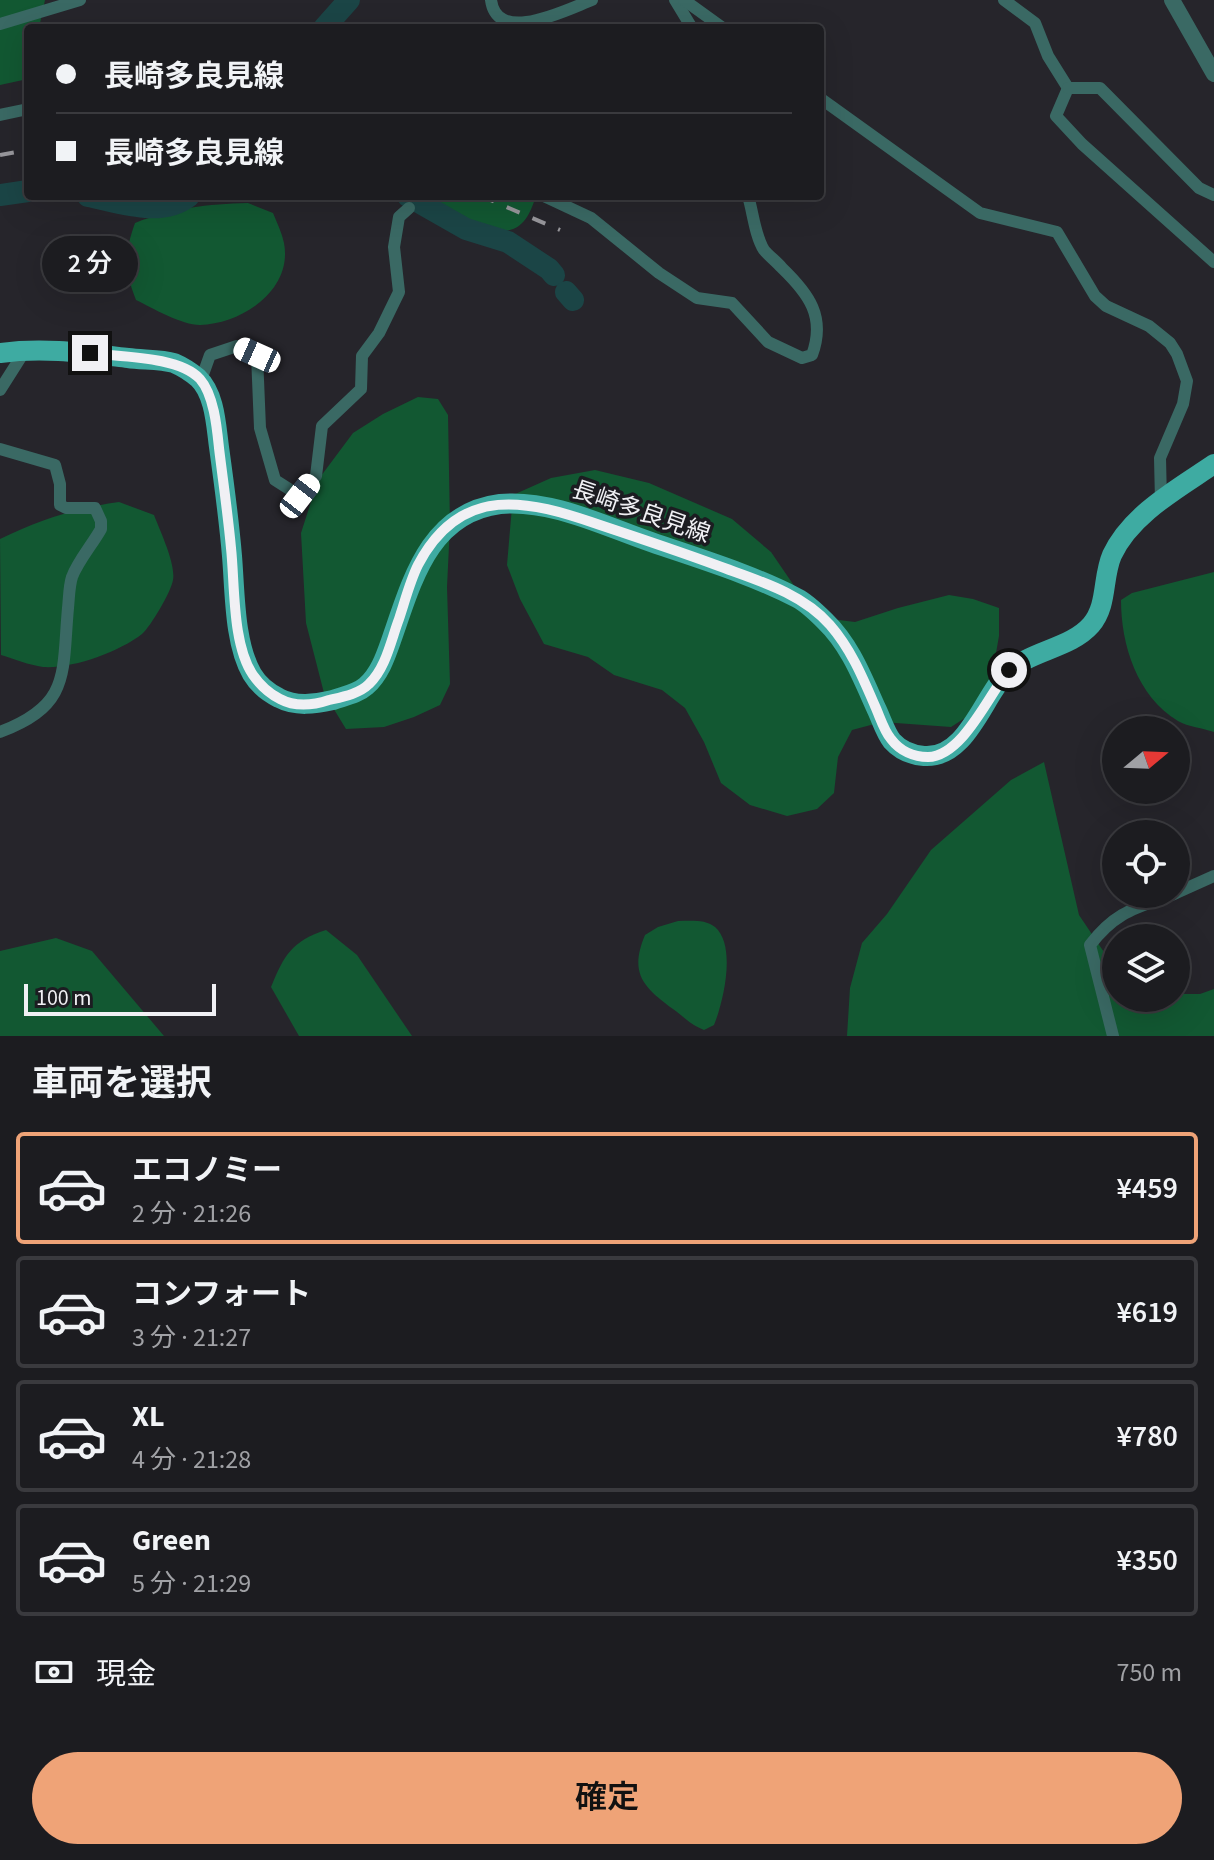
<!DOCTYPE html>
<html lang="ja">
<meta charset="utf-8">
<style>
:root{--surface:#1c1c20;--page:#29292d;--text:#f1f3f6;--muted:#a0a1a5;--line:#3a3a3e;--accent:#efa377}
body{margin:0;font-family:"Source Sans 3","Noto Sans JP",sans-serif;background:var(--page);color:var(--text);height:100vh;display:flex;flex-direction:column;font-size:30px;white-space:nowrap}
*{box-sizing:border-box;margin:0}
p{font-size:26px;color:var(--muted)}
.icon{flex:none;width:44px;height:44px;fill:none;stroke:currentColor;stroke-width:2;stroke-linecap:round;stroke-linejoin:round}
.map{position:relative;height:1036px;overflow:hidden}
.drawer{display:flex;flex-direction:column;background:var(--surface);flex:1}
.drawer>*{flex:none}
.guide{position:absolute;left:24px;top:24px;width:800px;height:176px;border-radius:8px;box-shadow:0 8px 32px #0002,0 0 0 2px var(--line);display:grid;align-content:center;height:176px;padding:0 32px;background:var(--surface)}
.needle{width:52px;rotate:71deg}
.fabs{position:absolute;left:1102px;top:716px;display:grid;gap:16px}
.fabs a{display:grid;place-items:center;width:88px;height:88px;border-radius:50%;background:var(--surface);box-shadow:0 8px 32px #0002,0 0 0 2px var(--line);font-size:40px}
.scale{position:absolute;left:24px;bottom:20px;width:192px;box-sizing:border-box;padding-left:8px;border:4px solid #f0f0f4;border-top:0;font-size:22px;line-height:28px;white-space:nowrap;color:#f0f0f4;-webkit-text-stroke:6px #1c1c21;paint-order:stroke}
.end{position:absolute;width:36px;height:36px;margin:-18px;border:10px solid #f0f0f4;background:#111;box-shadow:0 0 0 4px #111}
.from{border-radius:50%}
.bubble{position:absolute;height:56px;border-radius:28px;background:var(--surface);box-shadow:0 8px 32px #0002,0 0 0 2px var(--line);font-size:26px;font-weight:600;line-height:56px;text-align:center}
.car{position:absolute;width:24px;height:48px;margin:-24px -12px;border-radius:10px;box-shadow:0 0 6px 2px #0007;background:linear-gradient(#fff 24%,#345 0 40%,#fff 0 76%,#345 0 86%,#fff 0)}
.guide b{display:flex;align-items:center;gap:28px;height:76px;font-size:30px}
.guide b+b{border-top:2px solid var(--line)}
.guide i{width:20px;height:20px;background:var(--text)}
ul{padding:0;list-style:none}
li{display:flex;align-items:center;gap:24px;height:112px;margin:0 16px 12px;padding:0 16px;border:4px solid var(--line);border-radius:8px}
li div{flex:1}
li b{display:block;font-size:30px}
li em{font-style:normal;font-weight:600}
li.on{border-color:var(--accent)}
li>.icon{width:72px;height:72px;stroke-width:1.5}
h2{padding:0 32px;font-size:36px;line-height:96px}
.pay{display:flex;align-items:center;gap:20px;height:88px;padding:0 32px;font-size:30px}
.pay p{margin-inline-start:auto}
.action{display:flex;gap:16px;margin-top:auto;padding:16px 32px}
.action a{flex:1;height:92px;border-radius:48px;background:var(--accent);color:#111;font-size:32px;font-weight:600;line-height:92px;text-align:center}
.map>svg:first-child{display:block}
.forest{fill:#125832}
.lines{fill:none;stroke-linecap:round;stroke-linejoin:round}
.river{stroke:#1b4546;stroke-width:22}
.minor{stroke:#3a6964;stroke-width:12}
.tertiary{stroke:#3a6964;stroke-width:16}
.primary{stroke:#3eaba2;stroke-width:20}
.rail{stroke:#98979c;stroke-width:4;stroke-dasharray:14 14;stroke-linecap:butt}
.route{stroke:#f0f0f4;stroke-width:10}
.labels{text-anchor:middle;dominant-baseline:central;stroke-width:7;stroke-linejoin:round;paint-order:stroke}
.street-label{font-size:24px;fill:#f0f0f4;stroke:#1c1c21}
</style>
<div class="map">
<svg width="1214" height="1036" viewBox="0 0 1214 1036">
<rect width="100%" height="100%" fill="#26252b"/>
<g class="forest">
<polygon points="0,0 45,0 39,28 28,28 28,63 23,80 0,85"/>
<path d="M433,196H536C527,224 517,236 486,229C474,226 460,223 450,215C444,211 439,202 433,196Z"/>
<path d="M248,203L273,213C277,223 282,233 284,243C293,290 242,324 200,325C182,325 152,308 136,300C124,270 124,254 135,223C172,208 208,204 248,203Z"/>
<polygon points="418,397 438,399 448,415 450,525 447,587 450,684 440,705 414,717 384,727 346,729 324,693 306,623 301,533 318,480 353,433 383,414"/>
<polygon points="595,470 649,483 732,519 771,552 797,590 831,619 855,622 898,608 949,595 973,599 999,608 999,636 993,670 982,707 951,727 882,722 852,730 838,757 834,793 817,809 787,816 750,805 721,783 704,742 685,708 662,690 614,675 588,657 544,644 520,599 507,565 513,495 551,478"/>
<path d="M119,502L154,515C160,531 176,564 173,580C171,592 151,626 142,634C119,652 72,669 43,667C29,665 14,659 1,655L0,539C39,520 76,508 119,502Z"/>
<path d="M1214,572V732C1203,728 1188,727 1178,721C1137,696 1121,645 1121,600L1132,593Z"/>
<polygon points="1044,762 1079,915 1116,970 1116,998 1176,998 1176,994 1200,994 1214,989 1214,1036 847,1036 850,988 862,943 887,914 931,850 1011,780"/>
<path d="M678,921C690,921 705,919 715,927C737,946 723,1003 714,1025L704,1030C691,1025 684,1017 673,1009C643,987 629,973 645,935L658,927Z"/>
<path d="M326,930L357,955L412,1036H299L271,987C284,955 292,941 326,930Z"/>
<polygon points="56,938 92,951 164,1036 0,1036 0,951"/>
</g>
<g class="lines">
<g class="river">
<polyline points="324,28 349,0"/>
<polyline points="0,195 28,191"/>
<path d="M88,196C119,202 161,218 189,196"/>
<polyline points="408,196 466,229 508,242 549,269 554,275"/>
<polyline points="566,292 573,300"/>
</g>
<g class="minor">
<path d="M491,0C497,46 568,9 592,0"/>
<polyline points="675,0 692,28"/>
<polyline points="684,0 723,28"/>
<polyline points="1004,0 1035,23 1048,56 1068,88"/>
<polyline points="0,24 80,0"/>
<polyline points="1068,88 1056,116 1082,144 1214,262"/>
<polyline points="1068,88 1100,88 1199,188 1214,195"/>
<polyline points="820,98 980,213 1057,232 1095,296 1106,306 1149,326 1170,343 1177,354 1187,381 1183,404 1160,458 1161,501"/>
<polyline points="0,115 28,109"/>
<path d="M544,196L591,218L659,273L697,298L732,303L768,342L802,358L812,355C826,317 809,294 782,268C777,262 769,256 764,250C755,236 753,212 748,196"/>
<polyline points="201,380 210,355 237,346 257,355 260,428 275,480 300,496 316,476 322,426 361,389 362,356 379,333 399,292 394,247 399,217 409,208"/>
<polyline points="0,390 26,349"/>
<path d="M0,449L55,465L60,484V505L66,508H95L101,521V529C92,545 78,561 72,577C69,586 69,599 68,608C62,674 71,705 0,732"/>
<polyline points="1176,893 1214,876"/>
<path d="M1113,1036L1090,945C1116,911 1136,908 1174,894"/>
</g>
<polyline class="tertiary" points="1172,0 1214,74"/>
<path class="primary" d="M0,353C44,347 85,353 128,358C142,360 161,359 174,363C181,366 192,373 198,378C215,394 216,425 219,447C224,483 229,520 232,556C235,591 234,643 252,674C258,684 269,693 279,698C296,707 315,704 333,700C344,696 357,694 366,686C380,674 386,655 392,638C412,581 429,513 500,504C551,499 604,526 651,542C700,559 751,574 797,598C807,603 817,613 825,621C850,645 862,677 876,708C881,718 885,732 892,741C901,751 911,755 924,756C965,759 982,701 1004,676C1027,650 1069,650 1091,625C1108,605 1102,578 1112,555C1131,514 1179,488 1214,464"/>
<g class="rail">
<polyline points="0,155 28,150"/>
<polyline points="481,196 560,230"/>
</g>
</g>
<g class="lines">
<path class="route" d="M90,353C120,357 179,356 200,379C214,395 217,428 219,448C223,481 228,515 231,548C235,585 232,644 253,675C260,685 270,694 280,699C295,707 314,705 329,700C342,697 359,694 369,684C386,668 391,640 399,619C405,601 410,581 418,565C461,483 528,500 600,525C639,538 678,551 716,565C756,580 801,592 830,625C851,649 863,678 875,706C880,717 884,731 891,739C900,751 914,757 928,757C963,756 989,694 1009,670"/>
</g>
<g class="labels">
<g class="street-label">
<text transform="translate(641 512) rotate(19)">長崎多良見線</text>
</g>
</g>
</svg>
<div class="fabs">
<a><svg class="needle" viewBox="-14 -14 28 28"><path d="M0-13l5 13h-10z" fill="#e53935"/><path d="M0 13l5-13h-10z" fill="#a0a1a5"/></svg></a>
<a><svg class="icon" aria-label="locate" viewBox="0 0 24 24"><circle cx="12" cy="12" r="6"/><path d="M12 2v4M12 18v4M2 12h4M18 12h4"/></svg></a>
<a><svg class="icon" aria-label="layers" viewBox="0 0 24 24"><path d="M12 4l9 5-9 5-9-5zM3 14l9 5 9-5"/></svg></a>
</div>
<div class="scale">100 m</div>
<i class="end from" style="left:1009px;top:670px"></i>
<i class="end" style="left:90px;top:353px"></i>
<div class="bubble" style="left:42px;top:236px;width:96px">2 分</div>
<i class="car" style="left:257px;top:355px;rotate:294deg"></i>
<i class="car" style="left:300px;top:496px;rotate:38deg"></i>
<div class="guide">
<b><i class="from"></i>長崎多良見線</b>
<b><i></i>長崎多良見線</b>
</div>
</div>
<section class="drawer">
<h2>車両を選択</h2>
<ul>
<li class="on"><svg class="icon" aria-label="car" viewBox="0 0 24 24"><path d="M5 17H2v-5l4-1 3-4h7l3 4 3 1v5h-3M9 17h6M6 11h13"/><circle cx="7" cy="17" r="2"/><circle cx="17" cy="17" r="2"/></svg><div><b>エコノミー</b><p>2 分 · 21:26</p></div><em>¥459</em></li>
<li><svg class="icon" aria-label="car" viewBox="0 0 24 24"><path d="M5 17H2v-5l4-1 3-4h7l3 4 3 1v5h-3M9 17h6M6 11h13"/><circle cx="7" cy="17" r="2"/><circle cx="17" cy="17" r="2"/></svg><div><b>コンフォート</b><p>3 分 · 21:27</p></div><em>¥619</em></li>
<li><svg class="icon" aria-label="car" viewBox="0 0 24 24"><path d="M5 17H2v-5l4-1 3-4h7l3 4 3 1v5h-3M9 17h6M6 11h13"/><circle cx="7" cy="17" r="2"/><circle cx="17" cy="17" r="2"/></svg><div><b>XL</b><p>4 分 · 21:28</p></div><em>¥780</em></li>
<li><svg class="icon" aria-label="car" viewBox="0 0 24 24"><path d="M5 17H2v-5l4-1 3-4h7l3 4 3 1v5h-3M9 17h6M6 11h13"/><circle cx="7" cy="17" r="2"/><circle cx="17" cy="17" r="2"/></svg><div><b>Green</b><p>5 分 · 21:29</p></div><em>¥350</em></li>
</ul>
<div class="pay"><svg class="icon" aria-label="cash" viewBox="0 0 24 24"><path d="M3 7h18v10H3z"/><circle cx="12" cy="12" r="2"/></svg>現金<p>750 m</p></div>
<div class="action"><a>確定</a></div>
</section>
